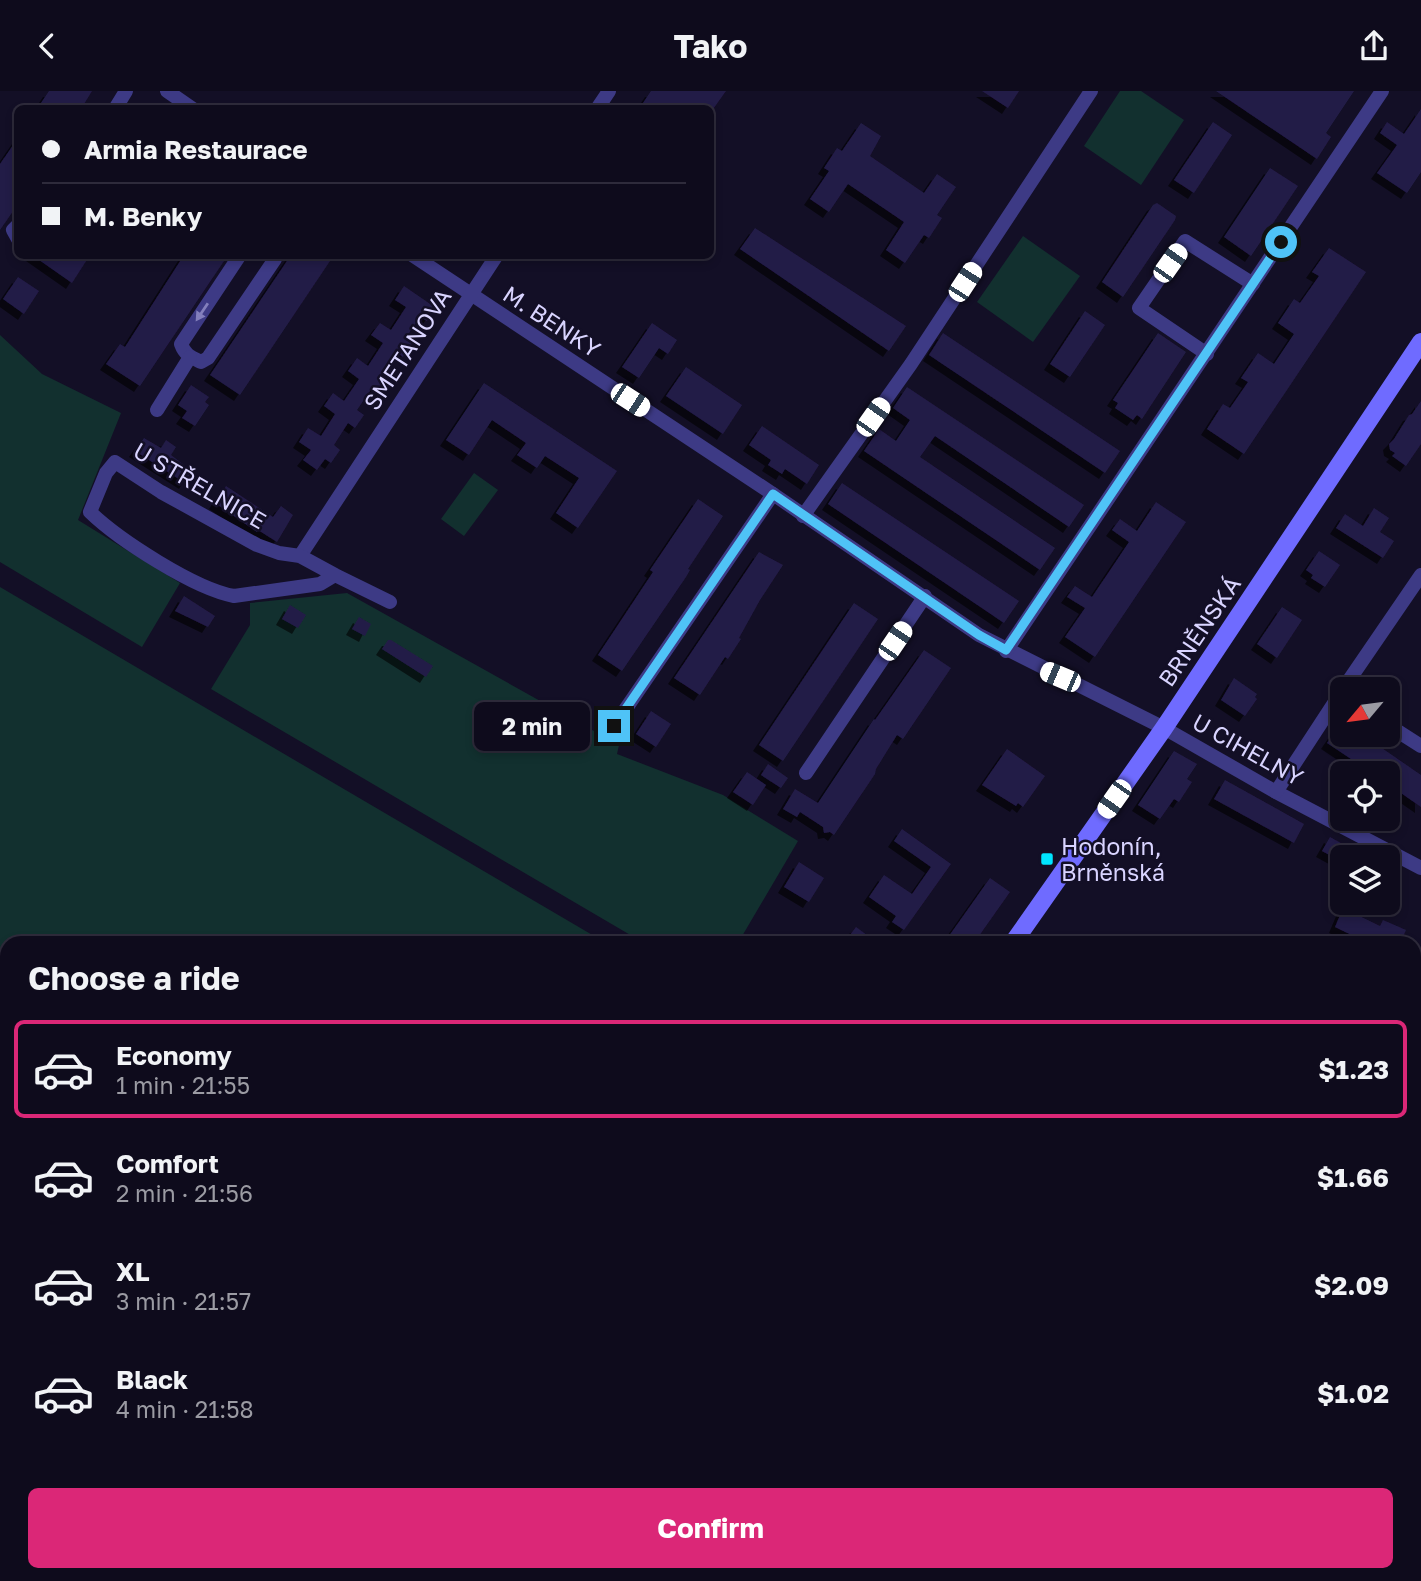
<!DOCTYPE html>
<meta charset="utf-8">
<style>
:root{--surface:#0e0b1c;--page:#1c1929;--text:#f1f3f6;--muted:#9b9ba3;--line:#2e2b3b;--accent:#db2777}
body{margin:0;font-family:"Golos Text",sans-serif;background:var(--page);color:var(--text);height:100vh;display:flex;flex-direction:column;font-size:26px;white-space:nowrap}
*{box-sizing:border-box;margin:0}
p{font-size:23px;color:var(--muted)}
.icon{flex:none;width:38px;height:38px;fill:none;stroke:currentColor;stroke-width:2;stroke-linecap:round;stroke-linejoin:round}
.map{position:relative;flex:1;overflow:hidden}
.sheet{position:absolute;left:0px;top:845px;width:1421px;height:646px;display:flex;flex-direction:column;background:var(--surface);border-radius:21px 21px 0 0;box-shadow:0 4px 10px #0003,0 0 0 2px var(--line)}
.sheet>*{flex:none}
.hud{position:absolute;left:14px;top:14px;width:700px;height:154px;border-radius:10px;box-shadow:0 4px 10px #0003,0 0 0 2px var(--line);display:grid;align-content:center;height:154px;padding:0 28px;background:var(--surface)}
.needle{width:46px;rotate:241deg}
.buttons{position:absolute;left:1330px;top:586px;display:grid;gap:14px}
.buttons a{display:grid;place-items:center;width:70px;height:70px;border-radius:10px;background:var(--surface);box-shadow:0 4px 10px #0003,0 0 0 2px var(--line);font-size:35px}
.end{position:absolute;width:32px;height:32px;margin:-16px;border:9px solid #4fc3f7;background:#111;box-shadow:0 0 0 4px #111}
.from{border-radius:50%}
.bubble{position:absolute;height:49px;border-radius:10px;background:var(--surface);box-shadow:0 4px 10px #0003,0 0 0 2px var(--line);font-size:23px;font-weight:700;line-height:49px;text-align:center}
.car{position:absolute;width:21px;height:42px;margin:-21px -10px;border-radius:9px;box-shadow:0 0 5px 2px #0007;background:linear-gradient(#fff 24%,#345 0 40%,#fff 0 76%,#345 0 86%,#fff 0)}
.hud b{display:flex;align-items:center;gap:24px;height:66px;font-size:26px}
.hud b+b{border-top:2px solid var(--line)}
.hud i{width:18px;height:18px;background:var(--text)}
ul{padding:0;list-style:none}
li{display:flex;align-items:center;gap:21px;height:98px;margin:0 14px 10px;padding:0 14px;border:4px solid transparent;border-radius:10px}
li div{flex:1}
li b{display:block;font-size:26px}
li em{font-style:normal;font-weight:700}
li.current{border-color:var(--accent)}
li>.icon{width:63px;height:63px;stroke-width:1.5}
h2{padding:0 28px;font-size:32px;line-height:84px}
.action{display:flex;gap:14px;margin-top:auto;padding:14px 28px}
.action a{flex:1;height:80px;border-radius:10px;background:var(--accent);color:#fff;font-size:28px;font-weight:700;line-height:80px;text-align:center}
header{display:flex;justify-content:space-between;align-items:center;height:91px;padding:0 28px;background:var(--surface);font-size:32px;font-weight:700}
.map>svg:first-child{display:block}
.green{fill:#12302f}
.water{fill:#0c2248}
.building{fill:#241b47;filter:url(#shadow)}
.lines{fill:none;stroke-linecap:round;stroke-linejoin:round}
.street{stroke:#3d3a85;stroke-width:14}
.secondary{stroke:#6f6bff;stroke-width:18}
.oneway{fill:#837fbc}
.route{stroke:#4fc3f7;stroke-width:9}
.poi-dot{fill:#00e5ff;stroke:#130f26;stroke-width:2.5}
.labels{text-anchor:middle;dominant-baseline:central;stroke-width:5;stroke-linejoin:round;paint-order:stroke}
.street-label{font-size:23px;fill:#d9d4ff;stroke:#130f26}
.poi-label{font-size:23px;fill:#d9d4ff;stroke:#130f26;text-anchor:start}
</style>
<header><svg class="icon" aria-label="back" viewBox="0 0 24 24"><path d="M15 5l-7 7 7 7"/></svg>Tako<svg class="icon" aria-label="share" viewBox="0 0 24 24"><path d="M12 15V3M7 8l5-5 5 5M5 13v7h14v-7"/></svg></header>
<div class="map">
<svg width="1421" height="1490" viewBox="0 0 1421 1490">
<defs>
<filter id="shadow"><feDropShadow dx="-6" dy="6" stdDeviation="0" flood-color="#0009"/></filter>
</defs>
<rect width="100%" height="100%" fill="#130f26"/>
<g class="green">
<polygon points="1120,0 1141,0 1184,29 1141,94 1084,55"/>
<polygon points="1023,145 1080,185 1033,251 977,211"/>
<polygon points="0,244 42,283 121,322 78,429 180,492 142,556 0,471"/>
<polygon points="474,382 498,399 464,445 441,428"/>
<polygon points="0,496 606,852 7,852 7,1233 0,1230"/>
<polygon points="347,502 619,654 617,663 723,704 798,750 738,852 644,852 211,598 250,534 250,512"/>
<polygon points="7,1249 7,1477 0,1471 0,1262"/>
<polygon points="15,1484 311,1484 307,1490 23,1490"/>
<polygon points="588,1484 752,1484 780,1490 582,1490"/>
<polygon points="800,1484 1105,1484 1101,1490 796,1490"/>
</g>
<polygon class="water" points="844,1484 1067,1484 1067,1486 1074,1490 838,1490"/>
<g class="building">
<polygon points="49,0 92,0 81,18 37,18"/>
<polygon points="651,0 726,0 711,21 710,18 639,18"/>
<polygon points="982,0 1019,0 1008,17"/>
<polygon points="1216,0 1354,0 1326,42 1331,46 1317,68"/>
<polygon points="1421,18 1421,81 1407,102 1377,82 1397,54 1380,42 1387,31 1404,43"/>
<polygon points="1213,31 1232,44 1194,102 1174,89"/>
<polygon points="861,32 881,45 870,65 924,102 937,83 956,96 937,124 942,127 929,147 924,144 905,172 886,159 904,131 848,93 829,121 810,108 829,80 824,77 837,57 842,60"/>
<polygon points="18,47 18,113 0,139 0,73"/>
<polygon points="1270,77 1298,95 1251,165 1224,146"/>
<polygon points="1157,112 1176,125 1175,129 1123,206 1102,191 1153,114"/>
<polygon points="755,137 906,235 889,260 740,158"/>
<polygon points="1329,157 1366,181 1244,363 1207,338 1223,313 1230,317 1248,291 1241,287 1258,262 1274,273 1294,243 1278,232 1294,208 1300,212 1319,185 1312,181"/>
<polygon points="32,164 90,164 72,192"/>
<polygon points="184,164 228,164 140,295 106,273 120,253 125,256"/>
<polygon points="291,164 334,164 240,304 210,284"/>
<polygon points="18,186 39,200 24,223 3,208"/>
<polygon points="404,195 436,217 427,230 420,226 405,248 412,253 403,266 396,261 381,284 388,288 380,301 372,297 357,319 364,324 355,337 348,332 334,354 340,359 331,372 325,368 317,379 303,369 311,359 299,351 308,337 321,345 335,323 324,315 333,302 344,310 359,288 348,280 357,267 368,275 383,252 371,244 380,232 391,239 406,216 395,209"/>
<polygon points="1085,220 1105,234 1070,286 1050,273"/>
<polygon points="652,232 677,249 668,263 659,257 639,287 622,276"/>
<polygon points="943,242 1120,360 1105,382 929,264"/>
<polygon points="1158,242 1186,261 1142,328 1137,324 1133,329 1115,317 1118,312 1113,309"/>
<polygon points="686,276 742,314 723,343 666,305"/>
<polygon points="484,292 617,380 578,437 556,422 579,387 545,365 537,377 517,364 526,352 492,329 469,364 446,349"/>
<polygon points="191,294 209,306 205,311 209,314 195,335 182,327 187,320 178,314"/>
<polygon points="907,296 1084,414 1069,436 935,345 920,366 1055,457 1040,479 864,360 879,338 896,350 910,329 893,317"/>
<polygon points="1421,310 1421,353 1406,375 1392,365 1395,362 1390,359 1389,353 1394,348 1409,324 1412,323"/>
<polygon points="762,335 819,374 807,393 785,378 782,383 768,374 771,369 749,354"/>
<polygon points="144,347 161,357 166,349 176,356 171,364 192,380 185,392 135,360"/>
<polygon points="842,392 1019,510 1004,532 828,413"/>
<polygon points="226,395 273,426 281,415 293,424 277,451 258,439 257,441 215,412"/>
<polygon points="698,408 723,425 688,478 690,479 686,486 622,580 598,564 653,481 650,479"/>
<polygon points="1156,411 1186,431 1095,566 1065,546 1085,517 1067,506 1075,495 1092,506 1129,451 1112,439 1120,428 1137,440"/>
<polygon points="1374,417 1389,427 1380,441 1394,450 1383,467 1336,437 1345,423 1363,435"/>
<polygon points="1319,460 1340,474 1325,496 1311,487 1313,484 1306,479"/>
<polygon points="759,461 783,474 760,509 739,547 741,548 728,568 725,566 700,604 674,587"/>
<polygon points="184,505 215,525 208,536 175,520"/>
<polygon points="854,512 878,528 783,670 759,654"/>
<polygon points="290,514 306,524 298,537 282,528"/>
<polygon points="1282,516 1302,529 1277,567 1257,553"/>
<polygon points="359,526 371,533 365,545 352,538"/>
<polygon points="388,549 391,549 433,575 426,586 382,558"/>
<polygon points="924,559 951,577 903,648 897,644 876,678 875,683 834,744 830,741 824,742 823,736 800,721 797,726 783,718 795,698 818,712 874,628 875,629"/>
<polygon points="1234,587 1257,603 1255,606 1257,608 1245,625 1221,609"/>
<polygon points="651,620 671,633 656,656 636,643"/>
<polygon points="1342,630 1342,644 1363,644 1421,684 1421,716 1388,693 1388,682 1372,682 1327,652"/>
<polygon points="1007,658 1045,685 1023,716 1018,712 1016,715 982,694"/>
<polygon points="1174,660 1197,673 1187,688 1192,691 1179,711 1174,708 1160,728 1138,714"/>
<polygon points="768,673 788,687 781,697 761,684"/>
<polygon points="747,681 766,694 753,714 733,701"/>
<polygon points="1225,689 1304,733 1294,752 1214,708"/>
<polygon points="902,738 951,773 904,839 892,831 896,825 869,806 884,784 912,803 931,776 894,750"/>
<polygon points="1330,746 1339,751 1368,766 1342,766 1342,771 1322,760"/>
<polygon points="799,771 824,787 809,811 784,796"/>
<polygon points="990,787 1010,801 974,852 944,852"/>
<polygon points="1343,817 1380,835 1383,829 1406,839 1400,852 1368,852 1335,836"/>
<polygon points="856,836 878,852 844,852"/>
</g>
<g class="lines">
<g class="street">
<polyline points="167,0 193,18"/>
<polyline points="115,18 126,0"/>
<polyline points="597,18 609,0"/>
<polyline points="18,134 13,139 18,148"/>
<path d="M240,164L181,253C185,264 191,266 201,271L208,267L275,168L274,164"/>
<polyline points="412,164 773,403 979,544 1164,637 1276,701 1421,777"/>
<polyline points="1207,263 1139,217 1185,150 1253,193"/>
<polyline points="157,319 190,266"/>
<polyline points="803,425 911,273 1091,0"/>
<polyline points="300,465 497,164"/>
<path d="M335,484L300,465L279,462L257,454L161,401L115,371L106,382L90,421C119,449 195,498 234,505L320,493L335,484L390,511"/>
<polyline points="1006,560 1382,0"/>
<polyline points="1343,598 1421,484"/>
<polyline points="1388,634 1421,655"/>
<polyline points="614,635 773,403"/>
<polyline points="806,682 925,505"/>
<polyline points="1276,701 1340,603 1342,604"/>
<polyline points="0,1483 9,1490"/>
</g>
<g class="secondary">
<polyline points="1013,852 1164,637 1421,251"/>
<polyline points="560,1490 564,1484"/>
</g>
</g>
<defs><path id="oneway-solid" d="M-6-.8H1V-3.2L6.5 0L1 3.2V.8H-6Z" transform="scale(1.75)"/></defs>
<use class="oneway" href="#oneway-solid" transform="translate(202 221) rotate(124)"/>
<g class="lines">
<polyline class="route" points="614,635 773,403 979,544 1006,559 1281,151"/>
</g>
<rect class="poi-dot" x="1040" y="761" width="14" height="14" rx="3.5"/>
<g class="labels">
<g class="street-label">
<text transform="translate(552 230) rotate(33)">M. BENKY</text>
<text transform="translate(407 258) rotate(-57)">SMETANOVA</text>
<text transform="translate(200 394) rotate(30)">U STŘELNICE</text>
<text transform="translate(1199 540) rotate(-56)">BRNĚNSKÁ</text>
<text transform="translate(1248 658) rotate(29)">U CIHELNY</text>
</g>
<g class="poi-label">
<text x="1061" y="755">Hodonín,<tspan x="1061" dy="26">Brněnská</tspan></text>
</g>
</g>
</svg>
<div class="buttons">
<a><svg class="needle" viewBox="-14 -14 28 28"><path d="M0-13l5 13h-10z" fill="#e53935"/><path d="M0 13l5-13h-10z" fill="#9b9ba3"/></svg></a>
<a><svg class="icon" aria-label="locate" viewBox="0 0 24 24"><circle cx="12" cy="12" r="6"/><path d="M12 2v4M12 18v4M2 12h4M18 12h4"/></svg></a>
<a><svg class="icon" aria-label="layers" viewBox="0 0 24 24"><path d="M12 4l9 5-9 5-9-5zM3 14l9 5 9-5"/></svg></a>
</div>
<i class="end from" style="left:1281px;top:151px"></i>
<i class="end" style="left:614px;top:635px"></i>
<div class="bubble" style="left:474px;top:611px;width:116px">2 min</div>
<i class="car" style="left:1170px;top:172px;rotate:35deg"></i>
<i class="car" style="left:965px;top:191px;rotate:33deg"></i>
<i class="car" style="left:630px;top:309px;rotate:123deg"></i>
<i class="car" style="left:873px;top:326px;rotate:35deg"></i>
<i class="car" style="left:895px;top:550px;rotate:34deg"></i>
<i class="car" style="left:1060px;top:586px;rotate:293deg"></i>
<i class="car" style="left:1114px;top:708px;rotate:215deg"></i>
<div class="hud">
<b><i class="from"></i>Armia Restaurace</b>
<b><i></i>M. Benky</b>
</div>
<section class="sheet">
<h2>Choose a ride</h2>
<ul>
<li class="current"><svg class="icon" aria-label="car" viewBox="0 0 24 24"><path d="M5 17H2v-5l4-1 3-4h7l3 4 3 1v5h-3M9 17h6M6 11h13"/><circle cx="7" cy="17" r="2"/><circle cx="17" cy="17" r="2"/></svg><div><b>Economy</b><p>1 min · 21:55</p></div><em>$1.23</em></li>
<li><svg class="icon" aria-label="car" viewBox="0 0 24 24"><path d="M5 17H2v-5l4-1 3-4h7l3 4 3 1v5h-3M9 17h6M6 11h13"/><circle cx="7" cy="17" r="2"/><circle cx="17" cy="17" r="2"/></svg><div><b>Comfort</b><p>2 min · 21:56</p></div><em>$1.66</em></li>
<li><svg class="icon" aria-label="car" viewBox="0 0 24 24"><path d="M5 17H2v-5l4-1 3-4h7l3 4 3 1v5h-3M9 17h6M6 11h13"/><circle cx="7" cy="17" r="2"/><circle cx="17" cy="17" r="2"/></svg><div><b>XL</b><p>3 min · 21:57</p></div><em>$2.09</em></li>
<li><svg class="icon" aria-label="car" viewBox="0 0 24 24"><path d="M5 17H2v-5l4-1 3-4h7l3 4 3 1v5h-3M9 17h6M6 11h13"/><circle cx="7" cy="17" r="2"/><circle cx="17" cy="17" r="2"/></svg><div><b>Black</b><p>4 min · 21:58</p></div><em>$1.02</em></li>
</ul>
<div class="action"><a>Confirm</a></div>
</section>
</div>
